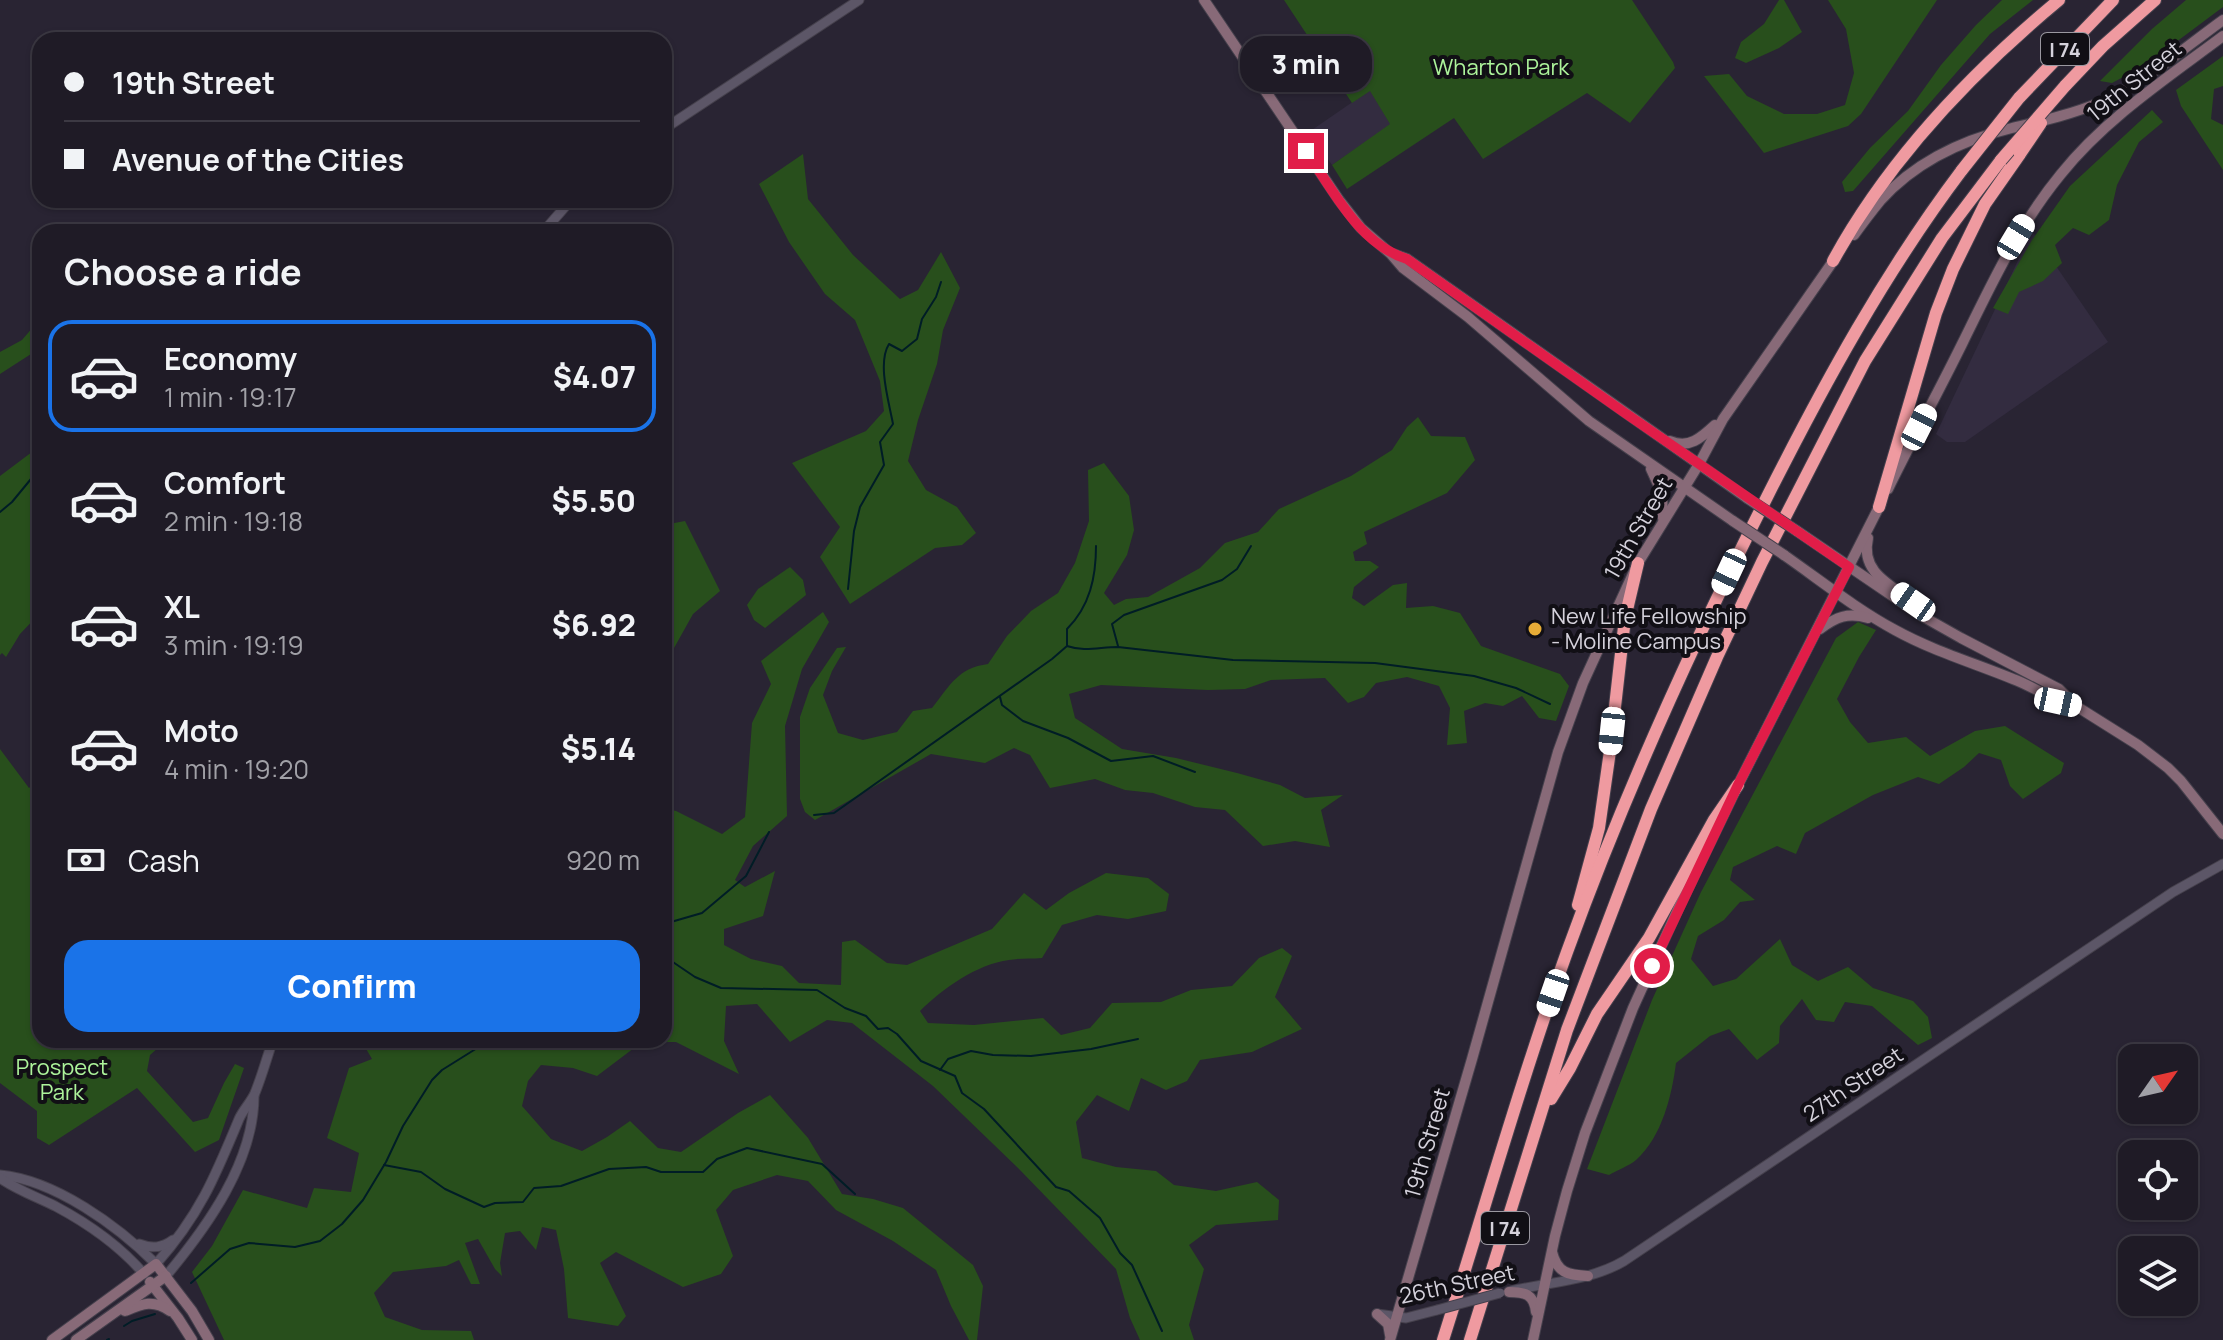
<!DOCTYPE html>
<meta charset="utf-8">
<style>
:root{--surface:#1f1b26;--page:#27242e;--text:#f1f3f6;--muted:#a1a1a7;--line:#3c3943;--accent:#1a73e8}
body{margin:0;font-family:Manrope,sans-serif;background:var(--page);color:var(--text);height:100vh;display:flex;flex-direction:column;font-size:30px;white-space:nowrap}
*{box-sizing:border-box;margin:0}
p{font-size:26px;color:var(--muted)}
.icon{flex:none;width:44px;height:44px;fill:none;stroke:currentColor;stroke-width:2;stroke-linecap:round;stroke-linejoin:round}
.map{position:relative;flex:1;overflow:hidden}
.details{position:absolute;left:32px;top:224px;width:640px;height:824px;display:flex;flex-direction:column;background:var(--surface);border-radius:24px;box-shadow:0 2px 6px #0004,0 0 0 2px var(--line)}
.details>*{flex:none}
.top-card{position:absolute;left:32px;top:32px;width:640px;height:176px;border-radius:24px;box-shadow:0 2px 6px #0004,0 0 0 2px var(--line);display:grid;align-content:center;height:176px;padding:0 32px;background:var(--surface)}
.needle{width:52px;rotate:56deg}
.controls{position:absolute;left:2118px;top:1044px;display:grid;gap:16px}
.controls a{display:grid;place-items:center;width:80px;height:80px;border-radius:16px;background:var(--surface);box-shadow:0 2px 6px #0004,0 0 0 2px var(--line);font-size:40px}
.end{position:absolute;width:36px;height:36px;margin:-18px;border:10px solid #e11d48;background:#fff;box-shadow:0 0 0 4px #fff}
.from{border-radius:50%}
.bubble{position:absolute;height:56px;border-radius:24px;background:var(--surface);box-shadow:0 2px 6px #0004,0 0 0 2px var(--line);font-size:26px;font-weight:800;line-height:56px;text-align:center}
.car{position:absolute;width:24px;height:48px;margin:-24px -12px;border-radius:10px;box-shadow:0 0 6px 2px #0007;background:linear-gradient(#fff 24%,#345 0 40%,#fff 0 76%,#345 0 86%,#fff 0)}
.top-card b{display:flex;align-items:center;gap:28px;height:76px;font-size:30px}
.top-card b+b{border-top:2px solid var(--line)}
.top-card i{width:20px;height:20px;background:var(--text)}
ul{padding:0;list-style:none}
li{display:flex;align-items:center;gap:24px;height:112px;margin:0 16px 12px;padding:0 16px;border:4px solid transparent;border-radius:24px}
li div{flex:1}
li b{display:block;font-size:30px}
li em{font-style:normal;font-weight:800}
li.selected{border-color:var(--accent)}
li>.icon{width:72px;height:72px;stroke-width:1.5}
h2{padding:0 32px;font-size:36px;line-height:96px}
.pay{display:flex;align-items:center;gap:20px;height:88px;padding:0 32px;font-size:30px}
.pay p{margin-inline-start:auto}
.cta{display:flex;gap:16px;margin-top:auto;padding:16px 32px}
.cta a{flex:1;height:92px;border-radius:24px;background:var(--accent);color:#fff;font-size:32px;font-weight:800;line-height:92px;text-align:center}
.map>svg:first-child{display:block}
.built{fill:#332c40}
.green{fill:#284f1c}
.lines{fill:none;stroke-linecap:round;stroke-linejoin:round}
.stream{stroke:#001d26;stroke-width:2}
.tertiary-casing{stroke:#45404c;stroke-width:11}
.secondary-casing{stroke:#45404c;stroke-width:12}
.motorway-casing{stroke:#45404c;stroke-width:14}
.tertiary{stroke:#5c5667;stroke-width:9}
.secondary{stroke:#886a78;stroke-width:10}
.motorway{stroke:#ef9aa0;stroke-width:12}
.tertiary-bridge-casing{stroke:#45404c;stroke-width:11;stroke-linecap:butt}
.secondary-bridge-casing{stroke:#45404c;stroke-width:12;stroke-linecap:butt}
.motorway-bridge-casing{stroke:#45404c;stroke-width:14;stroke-linecap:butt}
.tertiary-bridge{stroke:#5c5667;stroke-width:9}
.secondary-bridge{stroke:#886a78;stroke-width:10}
.motorway-bridge{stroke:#ef9aa0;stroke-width:12}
.route{stroke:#e11d48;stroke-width:10}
.poi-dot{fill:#e7ac37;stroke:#110f15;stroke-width:3}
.labels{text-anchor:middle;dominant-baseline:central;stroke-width:8;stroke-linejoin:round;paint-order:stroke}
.shield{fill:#110f15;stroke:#9a98a0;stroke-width:2}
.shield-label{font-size:20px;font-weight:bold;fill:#d5d2dc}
.park-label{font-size:22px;fill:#adf49b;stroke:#110f15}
.street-label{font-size:22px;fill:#d5d2dc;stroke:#110f15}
.poi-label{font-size:22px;fill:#d5d2dc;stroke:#110f15;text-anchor:start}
</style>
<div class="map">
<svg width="2223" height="1340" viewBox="0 0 2223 1340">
<rect width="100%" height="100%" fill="#292433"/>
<g class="built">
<polygon points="1370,90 1391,125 1332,165 1309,132"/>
<polygon points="2032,231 2108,342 1965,442 1947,442 1936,434"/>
</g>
<g class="green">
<polygon points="1284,0 1632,0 1673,62 1675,68 1630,123 1587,93 1483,159 1454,118 1347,189 1332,165 1390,124 1370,91 1352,103"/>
<polygon points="1779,0 1784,0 1802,32 1779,48 1746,63 1735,58 1741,42 1764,24"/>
<polygon points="1828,0 1937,0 1861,114 1848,126 1764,153 1704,76 1729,74 1747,96 1784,114 1817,114 1845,105 1854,73 1846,29"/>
<polygon points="2002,0 2033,0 1990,34 1853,191 1845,192 1842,182 1870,148 1908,111 1941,65 1976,25"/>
<polygon points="2186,0 2223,0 2223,7 2144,66 2112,83 2100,81 2152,29"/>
<polygon points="2223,56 2223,86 2214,89 2211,119 2223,125 2223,170 2181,106 2176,90"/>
<polygon points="2152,110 2163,122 2139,142 2117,185 2109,220 2089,235 2073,228 2055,245 2062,263 2043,281 2019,292 2008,314 1993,308 2032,240 2070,186"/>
<polygon points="803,154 808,199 853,255 900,299 918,290 941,252 960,288 943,330 937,364 918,420 908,461 926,490 957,507 976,533 962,545 935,548 850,604 820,557 840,527 792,463 866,431 884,411 880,381 855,320 825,294 789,242 759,184"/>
<polygon points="40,319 40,344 31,354 0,374 0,352 22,340"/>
<path d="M1418,417L1431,436L1465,437L1475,460L1447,493L1364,532L1367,544L1353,552L1355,561H1370L1379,567L1354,587L1352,598L1364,606L1393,585L1407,583L1406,608L1433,606L1460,613L1481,646L1560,674L1569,686L1556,721L1539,718L1522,696L1503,706L1485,703L1464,711L1467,743L1447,745L1450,708L1439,686L1407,677L1376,683L1364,697L1348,703L1325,678L1271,680L1245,689L1208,690L1101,685L1069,694L1075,718L1122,749L1176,758L1237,773L1280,785L1305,798L1343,795L1321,810L1330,847L1295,841L1263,846L1225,810L1195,807L1153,793L1125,790L1095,779L1050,788L1030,755L1014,748L985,763L931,754L815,820L805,812L800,799V717L810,688L837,648L846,647L832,671L823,695L838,733L863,740L897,732L913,711L932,708C950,685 958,668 988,664L1007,636L1031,611L1058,593L1075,563L1089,521L1088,470L1104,463L1129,496L1134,530L1127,555L1104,593L1114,605L1126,599L1148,597L1200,568L1225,543L1258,532L1279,509L1351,476L1392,450L1407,427Z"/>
<polygon points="40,446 40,613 20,634 6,657 2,653 0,655 0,476"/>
<polygon points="685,521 720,591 693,614 664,666 664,552 669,524"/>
<polygon points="790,567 803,580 806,595 765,628 754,620 747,605 758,589"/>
<path d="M823,612L829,622L802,669L785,726L787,816L753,846L735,880L745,887L775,871L763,916L724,929V945L751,959L782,966L799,983L841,985L842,942L855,940L887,963L907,965L992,929L1024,893L1046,910L1069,893L1106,873L1148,878L1169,894L1166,911L1128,919L1097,915L1062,925L1042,958C1031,959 1020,958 1009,960C977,964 942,989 920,1011L928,1023L974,1025L1043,1018L1061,1035L1090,1028L1112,1003L1161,1002L1191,990L1232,986L1259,958L1282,948L1292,956L1275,997L1302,1029L1252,1052L1200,1060L1187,1081L1166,1090L1141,1078L1129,1111L1097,1095L1076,1122L1082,1158L1116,1167L1156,1171L1174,1185L1216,1191L1257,1182L1279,1200L1278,1220L1216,1225L1189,1245L1204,1269L1189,1325L1194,1340H1140L1130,1318L1116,1269L1018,1168L933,1086L852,1023L827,1020L790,1042L757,1004L726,1006L724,1041L739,1074L676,1042H642L597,1076L573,1068L541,1065L528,1081L522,1106L551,1139L582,1151L607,1137L630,1121L658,1148L681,1152L738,1113L770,1095L808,1138L842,1194L873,1199L903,1208L973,1265L983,1286L977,1340H969L951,1306L936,1270L893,1241L836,1210L808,1181L777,1175L733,1190L716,1210L733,1256L721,1274L683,1287L616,1252L600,1263L626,1316L618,1326L568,1318L564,1269L556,1230L542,1227L536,1250L520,1231L505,1233L500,1263L502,1276L495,1269L478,1239L465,1243L480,1284H471L459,1260L446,1266L393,1272L374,1293L385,1317L422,1330L471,1331L474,1340H224L192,1272L212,1246L243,1190L307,1208L314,1188L351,1192L359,1153L327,1138L349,1068L372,1059L361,1040H664V808L676,811L722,834L745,817L752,723L771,684L761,661Z"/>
<path d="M1858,622L1876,630L1859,657L1837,699L1850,722L1868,743L1906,737L1930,756L1975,731L2005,726L2064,763L2061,773L2023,799L2010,786L2001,760L1979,753L1964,767L1939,784L1918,777L1873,795L1805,833L1796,854L1777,846L1733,867L1730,880L1755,900L1740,902L1724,920L1698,936L1691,959L1713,986L1736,979L1780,939L1792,965L1818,981L1848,967L1873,988L1913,1001L1928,1017L1932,1038L1918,1045L1872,1006L1845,1002L1834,1022L1816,1020L1802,999L1780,1026L1779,1043L1757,1060L1729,1029L1710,1036L1676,1063C1672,1095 1662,1137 1636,1160C1629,1166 1617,1170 1609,1175L1587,1169L1652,1000L1701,892L1836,638Z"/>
<polygon points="0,749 29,788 40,777 40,1040 167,1040 150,1055 147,1071 193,1122 208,1118 224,1083 235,1064 244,1068 219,1140 195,1152 137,1088 49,1145 37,1138 37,1111 0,1083"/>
</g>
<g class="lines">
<g class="stream">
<polyline points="0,512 12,502 40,468"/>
<path d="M848,589L854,531L860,507L884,465L880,442L893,424C889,402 877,363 889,344L902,351L917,339L922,319L936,297L941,282"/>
<path d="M1067,645V629C1090,606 1096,577 1096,546"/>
<polyline points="1118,646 1112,624 1124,615 1222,580 1237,569 1251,546"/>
<polyline points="1000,697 1002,705 1023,721 1068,738 1111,761 1153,756 1195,772"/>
<path d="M814,815L834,813L1052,659L1067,646C1084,652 1100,647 1118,647L1233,660L1375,663L1474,676L1516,688L1550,704"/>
<polyline points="664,924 702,913 746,876 769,832"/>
<polyline points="664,956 695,977 721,988 817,990 845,1008 866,1016 878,1029 888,1028 897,1034 921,1061 955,1076 962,1093 984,1109 1056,1187 1069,1191 1100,1218 1120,1253 1132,1265 1162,1331"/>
<polyline points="940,1070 948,1059 971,1051 993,1055 1031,1056 1091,1049 1138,1039"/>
<polyline points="384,1165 421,1172 445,1189 484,1207 495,1203 523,1202 534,1188 561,1186 609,1169 646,1167 661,1172 703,1172 717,1159 747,1148 822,1164 855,1194"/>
<polyline points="191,1283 230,1249 249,1243 295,1247 320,1241 342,1224 363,1200 386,1162 403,1126 432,1080 442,1070 490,1040"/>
<polyline points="124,1326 132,1321 155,1314"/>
<polyline points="107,1340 109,1339"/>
</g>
<defs>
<g id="tertiary">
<polyline points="664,129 859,0"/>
<polyline points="543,232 571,200"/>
<path d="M0,1175C55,1180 118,1226 156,1264C199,1216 215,1177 239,1119C243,1110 251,1102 255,1093C262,1076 267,1057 273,1040"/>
<path d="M0,1178C17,1190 37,1197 55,1206C87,1223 120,1246 144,1274"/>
<path d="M139,1244C152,1249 162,1248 173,1240"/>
<path d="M166,1276C207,1227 254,1162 254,1096"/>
<path d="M1511,1291C1549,1282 1590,1281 1624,1261L2173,892L2223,864"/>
<polyline points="1377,1314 1406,1318 1437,1310"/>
</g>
<g id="secondary">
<polyline points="1204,0 1339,200 1361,228 1391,254 1403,268 1468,317 1589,421 1733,521"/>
<path d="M1854,235C1862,224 1871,212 1880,201C1915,162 1962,140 2012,128C2042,121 2073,114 2101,102C2144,83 2184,48 2223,20"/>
<polyline points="1393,254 1407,259 1747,498"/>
<path d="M1670,441C1689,449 1701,438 1715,425"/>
<polyline points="1651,469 1662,493 1663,518"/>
<path d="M1888,489C1912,440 1939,391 1963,342C1992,283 2019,225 2061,174C2105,119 2167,78 2223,36"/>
<polyline points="1797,531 1922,616 1961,638 2059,689 2076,706 2138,745 2168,768 2181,781 2223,834"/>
<path d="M1868,538C1861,568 1883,581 1905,596"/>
<path d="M1784,555C1820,580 1856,609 1895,630C1933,651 1974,663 2013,679C2035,687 2052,701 2075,706"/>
<path d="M1820,629C1836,617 1848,612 1868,618"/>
<path d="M1552,1252C1557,1273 1568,1275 1588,1276"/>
<polyline points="150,1282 178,1318 192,1340"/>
<path d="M1509,1292C1525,1292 1534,1294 1536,1312"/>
<path d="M125,1311C142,1304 153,1299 170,1311"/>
<polyline points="1377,1314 1388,1324 1390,1335"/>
<polyline points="52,1340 156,1264 192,1311 209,1340"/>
<polyline points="76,1340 166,1276"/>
<polyline points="1390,1340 1472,1059 1558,752 1583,683 1638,563 1699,464 1723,419 1836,257"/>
<polyline points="1533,1340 1555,1236 1567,1191 1585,1133 1633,1008 1678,909 1738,785 1881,503"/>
</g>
<g id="motorway">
<polyline points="2065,86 2103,46 2155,0"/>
<polyline points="2019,98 2113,0"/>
<path d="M1833,261C1888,160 1971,73 2059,0"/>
<polyline points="1879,507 1936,313 1953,269 1985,204 2020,154"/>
<polyline points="1578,905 1599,828 1610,751 1625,618 1638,563"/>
<polyline points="1551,1099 1570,1068 1597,1014 1649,938 1714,820 1738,785"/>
<path d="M1443,1340C1484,1211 1521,1080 1567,952C1623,797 1692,645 1767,497C1824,384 1885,272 1962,170"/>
<polyline points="1470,1340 1567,1030 1651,809 1717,657 1762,562 1865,361 1942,238 2001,160"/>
</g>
</defs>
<use href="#tertiary" class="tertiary-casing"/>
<use href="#secondary" class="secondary-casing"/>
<use href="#motorway" class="motorway-casing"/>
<use href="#tertiary" class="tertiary"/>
<use href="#secondary" class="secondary"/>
<use href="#motorway" class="motorway"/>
<defs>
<polyline id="tertiary-bridge" points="1437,1310 1500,1293"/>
<g id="secondary-bridge">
<polyline points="1747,498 1797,531"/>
<polyline points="1733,521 1784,555"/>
</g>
<g id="motorway-bridge">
<polyline points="2020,154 2041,123"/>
<polyline points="2001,160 2065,86"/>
<polyline points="1962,170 2019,98"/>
</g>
</defs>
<use href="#tertiary-bridge" class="tertiary-bridge-casing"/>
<use href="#secondary-bridge" class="secondary-bridge-casing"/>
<use href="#motorway-bridge" class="motorway-bridge-casing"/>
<use href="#tertiary-bridge" class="tertiary-bridge"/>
<use href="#secondary-bridge" class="secondary-bridge"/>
<use href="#motorway-bridge" class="motorway-bridge"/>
</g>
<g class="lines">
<path class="route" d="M1306,151C1333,190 1359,244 1407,259L1625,413L1849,567L1738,785L1652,966"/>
</g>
<circle class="poi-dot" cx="1535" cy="629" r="8"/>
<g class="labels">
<g class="shield">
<rect x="2041" y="33" width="48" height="32" rx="6"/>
<rect x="1481" y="1212" width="48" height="32" rx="6"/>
</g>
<g class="shield-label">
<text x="2065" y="49">I 74</text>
<text x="1505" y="1228">I 74</text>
</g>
<g class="park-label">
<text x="1501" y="67">Wharton Park</text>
<text x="62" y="1067">Prospect<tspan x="62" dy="25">Park</tspan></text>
</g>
<g class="street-label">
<text transform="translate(2134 81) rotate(-39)">19th Street</text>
<text transform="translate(1638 528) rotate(-60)">19th Street</text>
<text transform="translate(1853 1084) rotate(-34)">27th Street</text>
<text transform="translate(1427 1143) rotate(-74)">19th Street</text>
<text transform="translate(1457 1284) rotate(-12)">26th Street</text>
</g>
<g class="poi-label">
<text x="1551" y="616">New Life Fellowship<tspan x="1551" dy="25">- Moline Campus</tspan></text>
</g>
</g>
</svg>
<div class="controls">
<a><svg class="needle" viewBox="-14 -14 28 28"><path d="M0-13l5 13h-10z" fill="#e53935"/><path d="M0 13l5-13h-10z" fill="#a1a1a7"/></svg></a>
<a><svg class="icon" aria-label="locate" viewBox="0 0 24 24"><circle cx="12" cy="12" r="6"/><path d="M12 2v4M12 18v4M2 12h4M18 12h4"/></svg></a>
<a><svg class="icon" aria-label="layers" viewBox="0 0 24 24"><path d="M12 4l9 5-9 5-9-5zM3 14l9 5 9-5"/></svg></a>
</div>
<i class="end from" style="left:1652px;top:966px"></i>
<i class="end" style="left:1306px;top:151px"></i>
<div class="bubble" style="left:1240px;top:36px;width:132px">3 min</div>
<i class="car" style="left:2016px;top:237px;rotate:31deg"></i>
<i class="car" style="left:1919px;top:427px;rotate:27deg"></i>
<i class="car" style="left:1729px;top:572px;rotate:205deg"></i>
<i class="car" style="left:1913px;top:602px;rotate:305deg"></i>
<i class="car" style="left:2058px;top:702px;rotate:102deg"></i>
<i class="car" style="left:1612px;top:731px;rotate:186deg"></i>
<i class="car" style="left:1553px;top:993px;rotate:199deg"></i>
<div class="top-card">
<b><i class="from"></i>19th Street</b>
<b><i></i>Avenue of the Cities</b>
</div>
<section class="details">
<h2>Choose a ride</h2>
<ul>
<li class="selected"><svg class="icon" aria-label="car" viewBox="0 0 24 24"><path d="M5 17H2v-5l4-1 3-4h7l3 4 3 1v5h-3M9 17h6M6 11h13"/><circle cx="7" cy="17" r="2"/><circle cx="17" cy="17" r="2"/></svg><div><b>Economy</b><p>1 min · 19:17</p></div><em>$4.07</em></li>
<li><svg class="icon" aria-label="car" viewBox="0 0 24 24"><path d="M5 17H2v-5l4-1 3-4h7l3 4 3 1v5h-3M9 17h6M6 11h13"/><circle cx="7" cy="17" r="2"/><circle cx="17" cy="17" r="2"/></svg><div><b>Comfort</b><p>2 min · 19:18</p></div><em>$5.50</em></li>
<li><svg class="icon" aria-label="car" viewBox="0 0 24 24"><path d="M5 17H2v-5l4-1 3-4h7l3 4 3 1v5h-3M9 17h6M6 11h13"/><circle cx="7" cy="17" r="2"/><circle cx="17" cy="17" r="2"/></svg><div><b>XL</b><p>3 min · 19:19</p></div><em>$6.92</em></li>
<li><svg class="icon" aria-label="car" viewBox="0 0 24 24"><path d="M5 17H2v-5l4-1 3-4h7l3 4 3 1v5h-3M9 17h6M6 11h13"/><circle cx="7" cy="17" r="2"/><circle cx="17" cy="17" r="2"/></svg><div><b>Moto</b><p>4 min · 19:20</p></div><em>$5.14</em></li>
</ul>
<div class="pay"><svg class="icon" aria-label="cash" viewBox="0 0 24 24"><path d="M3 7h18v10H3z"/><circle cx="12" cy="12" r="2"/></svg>Cash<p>920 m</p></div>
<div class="cta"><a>Confirm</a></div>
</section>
</div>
